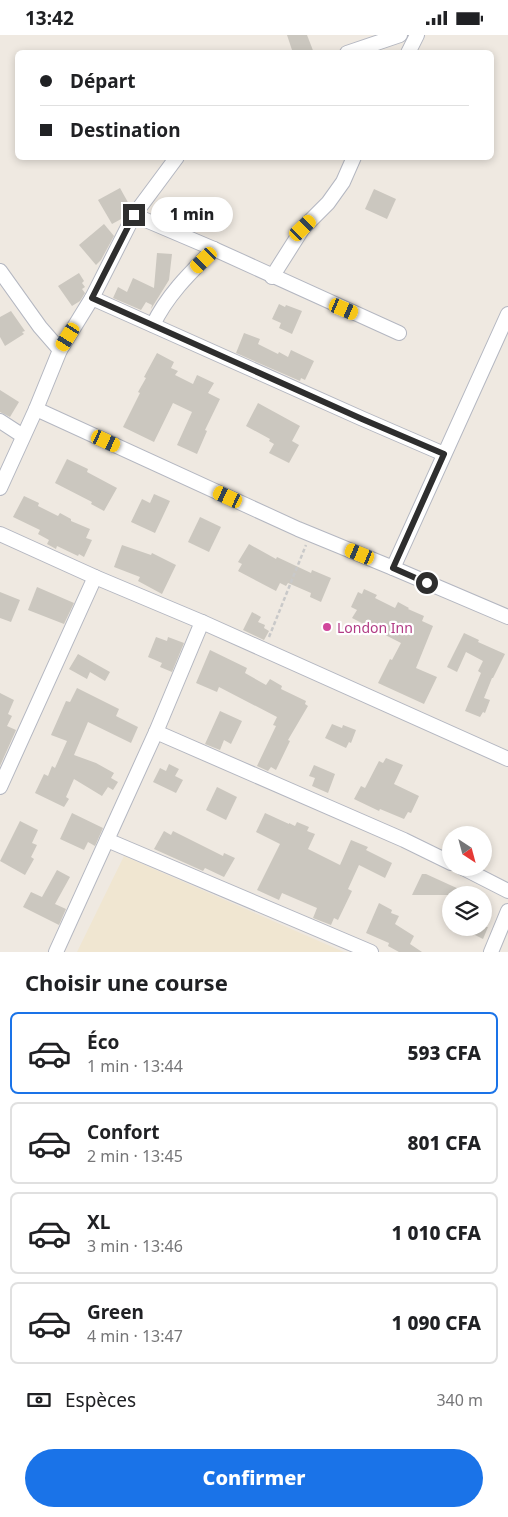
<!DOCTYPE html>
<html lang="fr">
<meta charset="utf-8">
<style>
:root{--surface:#fff;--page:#f6f6f6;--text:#202124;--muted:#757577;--line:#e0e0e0;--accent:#1a73e8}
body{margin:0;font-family:"Noto Sans",sans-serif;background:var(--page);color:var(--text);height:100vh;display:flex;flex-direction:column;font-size:19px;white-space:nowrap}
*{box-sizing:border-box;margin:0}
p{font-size:16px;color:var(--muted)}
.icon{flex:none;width:28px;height:28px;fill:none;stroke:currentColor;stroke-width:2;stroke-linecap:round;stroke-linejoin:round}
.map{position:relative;height:917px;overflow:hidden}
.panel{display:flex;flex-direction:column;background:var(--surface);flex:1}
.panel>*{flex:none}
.guide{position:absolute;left:15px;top:15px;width:479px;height:110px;border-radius:8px;box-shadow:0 2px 8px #0003;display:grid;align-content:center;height:110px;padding:0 25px;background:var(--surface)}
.needle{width:32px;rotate:144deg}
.fabs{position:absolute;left:442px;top:791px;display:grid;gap:10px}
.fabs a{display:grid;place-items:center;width:50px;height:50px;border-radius:50%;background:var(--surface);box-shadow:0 2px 8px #0003;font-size:25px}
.end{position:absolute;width:22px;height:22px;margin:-11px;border:6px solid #2e2e2e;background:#fff;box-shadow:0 0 0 2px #fff}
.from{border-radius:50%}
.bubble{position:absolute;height:35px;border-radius:18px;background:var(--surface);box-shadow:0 2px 8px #0003;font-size:16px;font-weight:800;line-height:35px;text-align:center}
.car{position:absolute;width:15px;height:30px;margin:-15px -8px;border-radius:6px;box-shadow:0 0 4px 1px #0007;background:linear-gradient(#f5c518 24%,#345 0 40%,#f5c518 0 76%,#345 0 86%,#f5c518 0)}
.guide b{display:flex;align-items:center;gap:18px;height:48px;font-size:19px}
.guide b+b{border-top:1px solid var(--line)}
.guide i{width:12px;height:12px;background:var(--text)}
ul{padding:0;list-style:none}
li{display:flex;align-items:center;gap:15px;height:82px;margin:0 10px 8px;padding:0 15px;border:2px solid var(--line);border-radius:8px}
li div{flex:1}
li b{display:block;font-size:19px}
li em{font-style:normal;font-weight:800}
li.current{border-color:var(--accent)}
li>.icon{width:45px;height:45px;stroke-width:1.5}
h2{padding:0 25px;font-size:22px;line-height:60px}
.pay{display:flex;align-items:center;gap:12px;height:55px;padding:0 25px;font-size:19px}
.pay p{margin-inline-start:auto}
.cta{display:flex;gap:10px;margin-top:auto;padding:10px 25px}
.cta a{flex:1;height:58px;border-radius:30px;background:var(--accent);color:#fff;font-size:20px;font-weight:800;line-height:58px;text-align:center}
.status{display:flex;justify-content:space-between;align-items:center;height:35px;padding:0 25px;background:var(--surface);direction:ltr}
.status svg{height:14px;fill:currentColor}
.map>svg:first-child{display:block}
.education{fill:#f0e6d1}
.building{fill:#cbc7bf}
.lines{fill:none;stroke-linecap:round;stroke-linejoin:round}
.minor-casing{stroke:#b4b7c1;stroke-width:16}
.path{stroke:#c9c9c9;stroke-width:2.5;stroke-dasharray:4 2.5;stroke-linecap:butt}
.minor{stroke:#fff;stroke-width:14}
.route{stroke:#2e2e2e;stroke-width:6}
.hotel-dot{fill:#d1479c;stroke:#fff;stroke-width:2}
.labels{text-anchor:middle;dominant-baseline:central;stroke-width:4.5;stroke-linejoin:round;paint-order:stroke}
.hotel-label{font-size:14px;fill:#b23c85;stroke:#fff;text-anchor:start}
</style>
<div class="status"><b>13:42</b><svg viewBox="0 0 49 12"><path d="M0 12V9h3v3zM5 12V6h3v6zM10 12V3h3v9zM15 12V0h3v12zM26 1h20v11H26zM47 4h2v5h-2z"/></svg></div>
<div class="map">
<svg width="508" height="917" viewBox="0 0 508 917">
<rect width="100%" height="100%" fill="#efe9e1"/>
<polygon class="education" points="124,821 344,917 77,917"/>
<g class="building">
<polygon points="287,0 307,0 314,18 293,18"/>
<polygon points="120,153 130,171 123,183 112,189 98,165"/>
<polygon points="374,154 396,164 387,184 365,174"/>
<polygon points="104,189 114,201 101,225 96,230 79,210"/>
<polygon points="157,218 172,219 169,245 151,274 152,270 146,267 141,275 113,263 118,252 127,257 133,243 154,253"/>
<polygon points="79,238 84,246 82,248 85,252 82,254 85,258 80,266 72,271 58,251"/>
<polygon points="279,269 285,272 286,270 302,276 292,299 279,293 281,288 272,284"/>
<polygon points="11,276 25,296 22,297 24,299 5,311 0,302 0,282"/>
<polygon points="244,298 260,304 258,309 278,319 279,317 288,322 291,315 314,326 305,345 301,343 300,346 236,318"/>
<polygon points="157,318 174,327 171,333 178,336 175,340 193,349 197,340 214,348 208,358 220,364 205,395 207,396 197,419 177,410 192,377 173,368 154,407 123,392 140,358 138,357 146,343 144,342"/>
<polygon points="0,355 19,367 10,382 0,377"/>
<polygon points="258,368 300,391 292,406 299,410 289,428 269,418 274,409 269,406 270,404 246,391"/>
<polygon points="67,424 88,434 87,437 117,453 104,476 91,469 92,467 55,448"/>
<polygon points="154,459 170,466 155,498 131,487 142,464 150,468"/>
<polygon points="24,461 39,468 38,471 58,481 60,478 71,484 71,486 90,494 86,503 92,505 84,522 79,519 78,521 57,511 56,514 47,509 49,505 38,499 40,495 13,482"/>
<polygon points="200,482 221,492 209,517 188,507"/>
<polygon points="249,509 276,524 277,522 311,538 312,535 331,543 321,567 310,562 311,558 288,548 286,551 280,548 276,556 238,536 242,529 238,527"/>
<polygon points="122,510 151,520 152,518 176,530 162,559 138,546 140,542 114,532"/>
<polygon points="37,552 74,568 64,589 28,575"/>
<polygon points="364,554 377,560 375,563 395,573 398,567 409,573 408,574 424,581 422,586 433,591 416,633 437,642 424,669 378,648 390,624 392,625 401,608 352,583 357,575 351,572 358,557 362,559"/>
<polygon points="0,557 20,565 11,587 0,583"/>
<polygon points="252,577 261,582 258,587 265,590 264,593 269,596 264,605 243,595"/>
<polygon points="464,598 479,605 478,607 505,619 493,643 492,643 484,663 490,665 485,678 483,677 480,682 465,676 481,638 478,636 483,626 466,617 457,637 447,632"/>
<polygon points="156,602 167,606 168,602 184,608 172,637 160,632 162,628 148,622"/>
<polygon points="210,615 247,633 245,638 266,650 270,644 282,651 281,654 306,666 305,669 308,671 288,705 290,706 276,735 271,732 268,736 257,731 276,691 273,690 277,682 219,652 217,657 196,648"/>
<polygon points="78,619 110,637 105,646 90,637 87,644 69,634"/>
<polygon points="77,653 119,674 116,681 138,692 131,708 88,687 74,720 96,728 114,738 111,743 118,747 113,755 108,752 102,761 74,744 66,762 69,764 64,772 35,758 44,739 48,741 52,731 55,733 67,706 51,700 66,666 70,667"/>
<polygon points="0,658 14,665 8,679 12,681 7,691 16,695 0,731"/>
<polygon points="220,676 242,686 231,709 224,705 220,715 205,709"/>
<polygon points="332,689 342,693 343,690 356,695 351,708 349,707 346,713 325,703"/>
<polygon points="386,723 403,730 394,749 419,761 411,778 408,777 404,784 380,774 379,776 354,764 361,751 365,753 379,726 383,728"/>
<polygon points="169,729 179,734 175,741 183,745 176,758 153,747 160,733 166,736"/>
<polygon points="314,730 335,739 328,758 312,751 315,743 309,741"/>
<polygon points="217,752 237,762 226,785 206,775"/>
<polygon points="72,778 103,793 95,811 88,807 84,815 60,804"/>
<polygon points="265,778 289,789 289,788 295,791 297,787 309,792 307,796 315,799 308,814 340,830 351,805 368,812 366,815 392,828 385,843 359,830 348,854 352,856 338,885 334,883 331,890 313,883 317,873 282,858 279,865 257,855 280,809 256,797"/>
<polygon points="20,786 38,795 32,808 37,810 31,822 34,824 25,840 0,826"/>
<polygon points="164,796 171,800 173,796 223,821 224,818 235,823 224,842 205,833 203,836 154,814"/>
<polygon points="57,835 70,842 55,869 66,874 59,890 23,872 31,857 42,862"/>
<polygon points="422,839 426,839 472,860 412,860"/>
<polygon points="379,868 392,875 391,878 399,881 395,889 414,901 410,909 422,917 399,917 388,911 389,908 366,898"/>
<polygon points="459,892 488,892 483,904"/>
</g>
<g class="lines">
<defs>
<g id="minor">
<polyline points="347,18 400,0"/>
<polyline points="408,18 417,0"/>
<polyline points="134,180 214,214 399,298"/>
<polyline points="0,236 40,292 60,315 36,374 0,453"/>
<polyline points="272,242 303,193 328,168 343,147 354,122"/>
<polyline points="92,263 134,180 177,122"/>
<path d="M153,290C167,260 191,237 214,214"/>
<polyline points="60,315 92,263 363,384 444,419"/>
<polyline points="36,374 298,494 393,533 508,582"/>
<polyline points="0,386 23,401"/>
<polyline points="0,499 95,542 202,587 508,724"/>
<polyline points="393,533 508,279"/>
<polyline points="156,697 404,805 451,828"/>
<polyline points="0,752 95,542"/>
<polyline points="107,805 371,917"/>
<polyline points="461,832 508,856"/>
<polyline points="56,917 156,697 202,587"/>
<polyline points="491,917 508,876"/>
</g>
</defs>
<use href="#minor" class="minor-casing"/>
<polyline class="path" points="269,602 306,510"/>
<use href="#minor" class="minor"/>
</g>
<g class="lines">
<polyline class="route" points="134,180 92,263 362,384 444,419 393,533 427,548"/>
</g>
<circle class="hotel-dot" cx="327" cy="592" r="5"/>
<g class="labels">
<g class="hotel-label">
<text x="337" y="592">London Inn</text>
</g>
</g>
</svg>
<div class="fabs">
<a><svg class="needle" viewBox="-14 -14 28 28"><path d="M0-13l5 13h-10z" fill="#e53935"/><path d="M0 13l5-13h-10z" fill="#757577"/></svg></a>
<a><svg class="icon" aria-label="layers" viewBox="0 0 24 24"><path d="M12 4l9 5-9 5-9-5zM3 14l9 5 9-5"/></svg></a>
</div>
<i class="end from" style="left:427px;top:548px"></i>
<i class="end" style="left:134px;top:180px"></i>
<div class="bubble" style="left:151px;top:162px;width:82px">1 min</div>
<i class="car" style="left:303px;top:193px;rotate:46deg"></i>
<i class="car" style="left:204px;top:225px;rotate:226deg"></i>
<i class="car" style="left:344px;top:274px;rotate:113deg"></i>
<i class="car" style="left:68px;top:302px;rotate:212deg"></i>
<i class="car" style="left:106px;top:406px;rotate:115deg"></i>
<i class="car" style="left:228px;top:462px;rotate:295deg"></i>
<i class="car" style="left:360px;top:519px;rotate:292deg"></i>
<div class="guide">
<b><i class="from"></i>Départ</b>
<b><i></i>Destination</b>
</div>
</div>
<section class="panel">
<h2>Choisir une course</h2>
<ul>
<li class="current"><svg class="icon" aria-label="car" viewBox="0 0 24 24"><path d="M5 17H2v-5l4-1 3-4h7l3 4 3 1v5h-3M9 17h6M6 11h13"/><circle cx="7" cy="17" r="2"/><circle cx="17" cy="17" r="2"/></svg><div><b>Éco</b><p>1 min · 13:44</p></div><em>593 CFA</em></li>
<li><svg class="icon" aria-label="car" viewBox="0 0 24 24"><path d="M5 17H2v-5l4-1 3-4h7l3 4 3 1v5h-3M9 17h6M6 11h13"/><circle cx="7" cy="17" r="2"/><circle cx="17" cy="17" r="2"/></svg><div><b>Confort</b><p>2 min · 13:45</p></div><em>801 CFA</em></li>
<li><svg class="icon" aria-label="car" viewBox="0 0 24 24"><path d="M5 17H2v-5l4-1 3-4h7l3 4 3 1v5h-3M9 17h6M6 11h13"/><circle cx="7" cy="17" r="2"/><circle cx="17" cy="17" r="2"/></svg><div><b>XL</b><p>3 min · 13:46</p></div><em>1 010 CFA</em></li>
<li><svg class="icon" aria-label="car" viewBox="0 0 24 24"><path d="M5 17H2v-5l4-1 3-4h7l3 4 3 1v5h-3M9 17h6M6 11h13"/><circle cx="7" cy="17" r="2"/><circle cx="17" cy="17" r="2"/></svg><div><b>Green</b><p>4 min · 13:47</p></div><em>1 090 CFA</em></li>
</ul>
<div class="pay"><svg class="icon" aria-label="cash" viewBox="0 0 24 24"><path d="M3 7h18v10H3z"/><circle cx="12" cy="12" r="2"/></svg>Espèces<p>340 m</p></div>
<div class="cta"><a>Confirmer</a></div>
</section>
